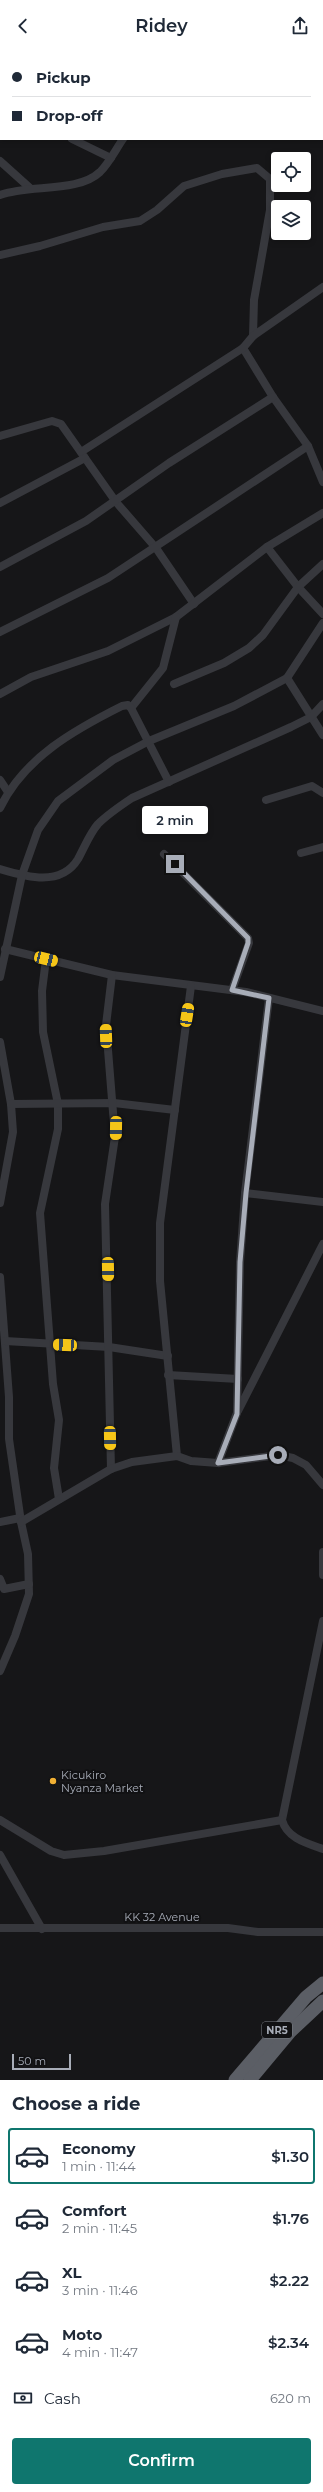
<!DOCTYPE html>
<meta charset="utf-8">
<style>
:root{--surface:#fff;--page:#f6f6f7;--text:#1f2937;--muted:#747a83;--line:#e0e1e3;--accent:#0f766e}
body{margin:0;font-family:Montserrat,sans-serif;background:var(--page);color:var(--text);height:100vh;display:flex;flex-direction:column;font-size:15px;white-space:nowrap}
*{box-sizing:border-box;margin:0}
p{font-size:13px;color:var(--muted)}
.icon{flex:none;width:22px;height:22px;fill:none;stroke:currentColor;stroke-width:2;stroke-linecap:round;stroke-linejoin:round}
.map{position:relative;height:2028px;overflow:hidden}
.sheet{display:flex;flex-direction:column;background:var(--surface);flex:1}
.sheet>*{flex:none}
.banner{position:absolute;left:0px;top:0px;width:323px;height:88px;box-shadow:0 2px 6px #0003;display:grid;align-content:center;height:88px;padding:0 12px;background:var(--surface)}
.controls{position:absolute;left:271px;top:100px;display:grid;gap:8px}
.controls a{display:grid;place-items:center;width:40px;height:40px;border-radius:4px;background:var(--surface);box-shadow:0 2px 6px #0003;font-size:20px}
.scale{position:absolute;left:12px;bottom:10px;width:59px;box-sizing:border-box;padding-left:4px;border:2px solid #a8adb8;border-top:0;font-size:11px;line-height:14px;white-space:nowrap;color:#a8adb8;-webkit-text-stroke:3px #111113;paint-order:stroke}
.end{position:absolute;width:18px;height:18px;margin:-9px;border:5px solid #a8adb8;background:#111;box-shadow:0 0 0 2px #111}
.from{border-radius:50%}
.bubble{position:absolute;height:28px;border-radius:4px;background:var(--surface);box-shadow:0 2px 6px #0003;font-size:13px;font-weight:600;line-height:28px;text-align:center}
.car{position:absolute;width:12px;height:24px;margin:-12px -6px;border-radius:5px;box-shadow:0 0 3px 1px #0007;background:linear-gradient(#f5c518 24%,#345 0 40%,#f5c518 0 76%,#345 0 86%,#f5c518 0)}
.banner b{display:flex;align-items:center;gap:14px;height:38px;font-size:15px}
.banner b+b{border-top:1px solid var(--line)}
.banner i{width:10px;height:10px;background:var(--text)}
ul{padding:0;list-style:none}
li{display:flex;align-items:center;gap:12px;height:56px;margin:0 8px 6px;padding:0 4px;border:2px solid transparent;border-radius:4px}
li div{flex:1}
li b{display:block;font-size:15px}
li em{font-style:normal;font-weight:600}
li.on{border-color:var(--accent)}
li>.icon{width:36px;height:36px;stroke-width:1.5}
h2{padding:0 12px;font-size:18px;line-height:48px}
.pay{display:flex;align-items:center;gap:10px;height:44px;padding:0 12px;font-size:15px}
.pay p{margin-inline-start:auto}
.primary-button{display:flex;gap:8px;margin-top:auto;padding:8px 12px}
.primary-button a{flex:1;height:46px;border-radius:4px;background:var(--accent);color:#fff;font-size:16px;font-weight:600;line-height:46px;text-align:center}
header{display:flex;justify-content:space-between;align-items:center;height:52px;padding:0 12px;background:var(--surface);font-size:18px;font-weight:600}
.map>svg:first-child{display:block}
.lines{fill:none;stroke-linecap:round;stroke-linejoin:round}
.minor{stroke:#37383d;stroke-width:8}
.trunk{stroke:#5b5e65;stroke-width:13}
.route{stroke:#a8adb8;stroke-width:5}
.poi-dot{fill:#f2b134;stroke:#111113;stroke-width:1.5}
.labels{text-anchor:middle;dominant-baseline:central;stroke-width:4;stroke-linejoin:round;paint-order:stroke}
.shield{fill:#111113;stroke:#7b7e86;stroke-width:1}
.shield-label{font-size:10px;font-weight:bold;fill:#a8adb8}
.poi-label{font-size:11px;fill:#a8adb8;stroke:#111113;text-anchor:start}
.street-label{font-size:11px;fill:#a8adb8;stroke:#111113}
</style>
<header><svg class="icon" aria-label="back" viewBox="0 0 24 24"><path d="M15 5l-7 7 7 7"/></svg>Ridey<svg class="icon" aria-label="share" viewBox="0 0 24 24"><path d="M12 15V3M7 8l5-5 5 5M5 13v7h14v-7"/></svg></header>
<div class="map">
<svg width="323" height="2028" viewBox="0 0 323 2028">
<rect width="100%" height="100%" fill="#161618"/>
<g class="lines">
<g class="minor">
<polyline points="53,0 54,1"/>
<polyline points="152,0 153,1"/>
<polyline points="178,1 178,0"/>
<polyline points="0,25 1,26"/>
<polyline points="72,87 111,106"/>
<polyline points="0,109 30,136"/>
<path d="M0,143C29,132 78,141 100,120C109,111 116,97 123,87"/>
<polyline points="0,203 40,194 103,175 140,169 157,158 184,134 222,122 257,116 270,127 270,158 254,248 253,284"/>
<polyline points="243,296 273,345 308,394 323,430"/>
<polyline points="0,384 52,369 61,372 116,450 156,496 194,552"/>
<polyline points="81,400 243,296 253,284 323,235"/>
<polyline points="0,451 85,406"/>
<polyline points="267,495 298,535 323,562"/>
<polyline points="0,515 86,469 169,411 273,345"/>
<polyline points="0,580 108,526 308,394"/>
<polyline points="287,626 323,683"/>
<polyline points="174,632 224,611 249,596 263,583 298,535 323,512"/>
<polyline points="0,642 31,625 108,599 176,565 267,495 323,461"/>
<polyline points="131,656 163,616 176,565"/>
<polyline points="0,728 8,740"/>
<polyline points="266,748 312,734 323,741"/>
<path d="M0,756C24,706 74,678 122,654L128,653L131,656L169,730"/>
<polyline points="301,801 323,795"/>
<polyline points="164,802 248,886 249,891 232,938"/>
<path d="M0,817C27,825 61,835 78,807C84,796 90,781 98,772C108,762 120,754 132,746L291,675L311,665L323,652"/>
<polyline points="5,897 112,923 246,940 323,959"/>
<polyline points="46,907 42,939 43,980 58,1052 58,1077 40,1161 53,1332 59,1368 54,1416 59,1447"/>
<polyline points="0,925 22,823 38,778 58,749 113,708 149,689 234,654 287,626 323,571"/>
<polyline points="0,990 11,1052 13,1080 0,1151"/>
<polyline points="11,1052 114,1051 175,1058"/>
<polyline points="245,1141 323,1150"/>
<polyline points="0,1225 9,1345 9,1387 21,1470 28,1502 29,1542 15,1584 0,1619"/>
<polyline points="5,1289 109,1295 168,1304"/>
<polyline points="168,1323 238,1327"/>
<polyline points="238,1359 323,1192"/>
<polyline points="177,1404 160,1229 160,1171 191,934"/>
<polyline points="218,1411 237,1361 240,1210 245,1141 269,946"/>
<polyline points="111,1417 105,1152 115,1085 106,973 112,923"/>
<polyline points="0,1470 20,1466"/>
<polyline points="21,1470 111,1417 132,1410 177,1404 191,1409 218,1411 278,1403 293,1406 306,1413 323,1433"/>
<polyline points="323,1500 323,1523"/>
<polyline points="0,1527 4,1537 29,1532"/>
<path d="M323,1569L282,1768C287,1786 306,1791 323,1797"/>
<polyline points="0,1768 51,1799 64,1803 104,1799 282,1768"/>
<polyline points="0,1803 42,1877"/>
<polyline points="0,1876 228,1876 258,1880 323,1880"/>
</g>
<g class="trunk">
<polyline points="235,2028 306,1945 323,1931"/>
<polyline points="250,2028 290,1980 323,1949"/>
</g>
</g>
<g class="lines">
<polyline class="route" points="175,812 248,886 248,891 232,938 269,946 246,1141 240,1210 237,1362 218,1411 278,1403"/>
</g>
<circle class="poi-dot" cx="53" cy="1729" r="4"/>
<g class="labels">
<rect class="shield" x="262" y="1970" width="30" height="16" rx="3"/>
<g class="shield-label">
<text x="277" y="1978">NR5</text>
</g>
<g class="poi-label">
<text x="61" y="1723">Kicukiro<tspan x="61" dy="13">Nyanza Market</tspan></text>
</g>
<g class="street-label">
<text x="162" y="1865">KK 32 Avenue</text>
</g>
</g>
</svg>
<div class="controls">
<a><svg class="icon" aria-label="locate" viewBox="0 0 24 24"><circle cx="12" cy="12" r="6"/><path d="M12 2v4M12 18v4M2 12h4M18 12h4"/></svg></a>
<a><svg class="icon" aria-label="layers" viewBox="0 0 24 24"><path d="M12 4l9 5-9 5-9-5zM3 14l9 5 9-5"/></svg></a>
</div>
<div class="scale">50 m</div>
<i class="end from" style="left:278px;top:1403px"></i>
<i class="end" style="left:175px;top:812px"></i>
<div class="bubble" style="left:142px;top:754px;width:66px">2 min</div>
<i class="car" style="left:46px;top:907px;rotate:104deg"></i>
<i class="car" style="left:187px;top:963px;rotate:9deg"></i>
<i class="car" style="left:106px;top:984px;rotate:358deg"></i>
<i class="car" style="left:116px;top:1076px;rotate:181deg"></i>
<i class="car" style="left:108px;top:1217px;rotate:179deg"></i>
<i class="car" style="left:65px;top:1293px;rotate:273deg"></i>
<i class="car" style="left:110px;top:1386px;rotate:179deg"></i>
<div class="banner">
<b><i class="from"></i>Pickup</b>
<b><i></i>Drop-off</b>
</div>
</div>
<section class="sheet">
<h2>Choose a ride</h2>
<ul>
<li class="on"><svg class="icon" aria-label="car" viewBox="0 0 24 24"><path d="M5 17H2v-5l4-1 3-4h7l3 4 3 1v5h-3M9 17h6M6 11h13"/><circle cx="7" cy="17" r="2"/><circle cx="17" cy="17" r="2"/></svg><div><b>Economy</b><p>1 min · 11:44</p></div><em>$1.30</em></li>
<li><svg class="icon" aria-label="car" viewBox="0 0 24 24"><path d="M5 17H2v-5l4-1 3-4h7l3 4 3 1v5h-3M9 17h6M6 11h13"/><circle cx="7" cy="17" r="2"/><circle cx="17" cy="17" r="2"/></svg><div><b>Comfort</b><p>2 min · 11:45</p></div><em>$1.76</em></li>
<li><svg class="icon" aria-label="car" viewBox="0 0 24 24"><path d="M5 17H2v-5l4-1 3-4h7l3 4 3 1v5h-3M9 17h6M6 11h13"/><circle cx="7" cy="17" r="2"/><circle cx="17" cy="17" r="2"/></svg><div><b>XL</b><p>3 min · 11:46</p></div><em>$2.22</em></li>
<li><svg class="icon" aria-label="car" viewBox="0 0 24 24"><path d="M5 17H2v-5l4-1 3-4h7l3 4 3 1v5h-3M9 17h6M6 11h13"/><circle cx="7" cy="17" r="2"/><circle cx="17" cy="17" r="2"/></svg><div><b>Moto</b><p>4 min · 11:47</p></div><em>$2.34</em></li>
</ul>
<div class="pay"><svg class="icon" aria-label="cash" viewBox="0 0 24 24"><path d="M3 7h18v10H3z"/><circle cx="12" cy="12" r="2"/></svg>Cash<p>620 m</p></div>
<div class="primary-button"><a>Confirm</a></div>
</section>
